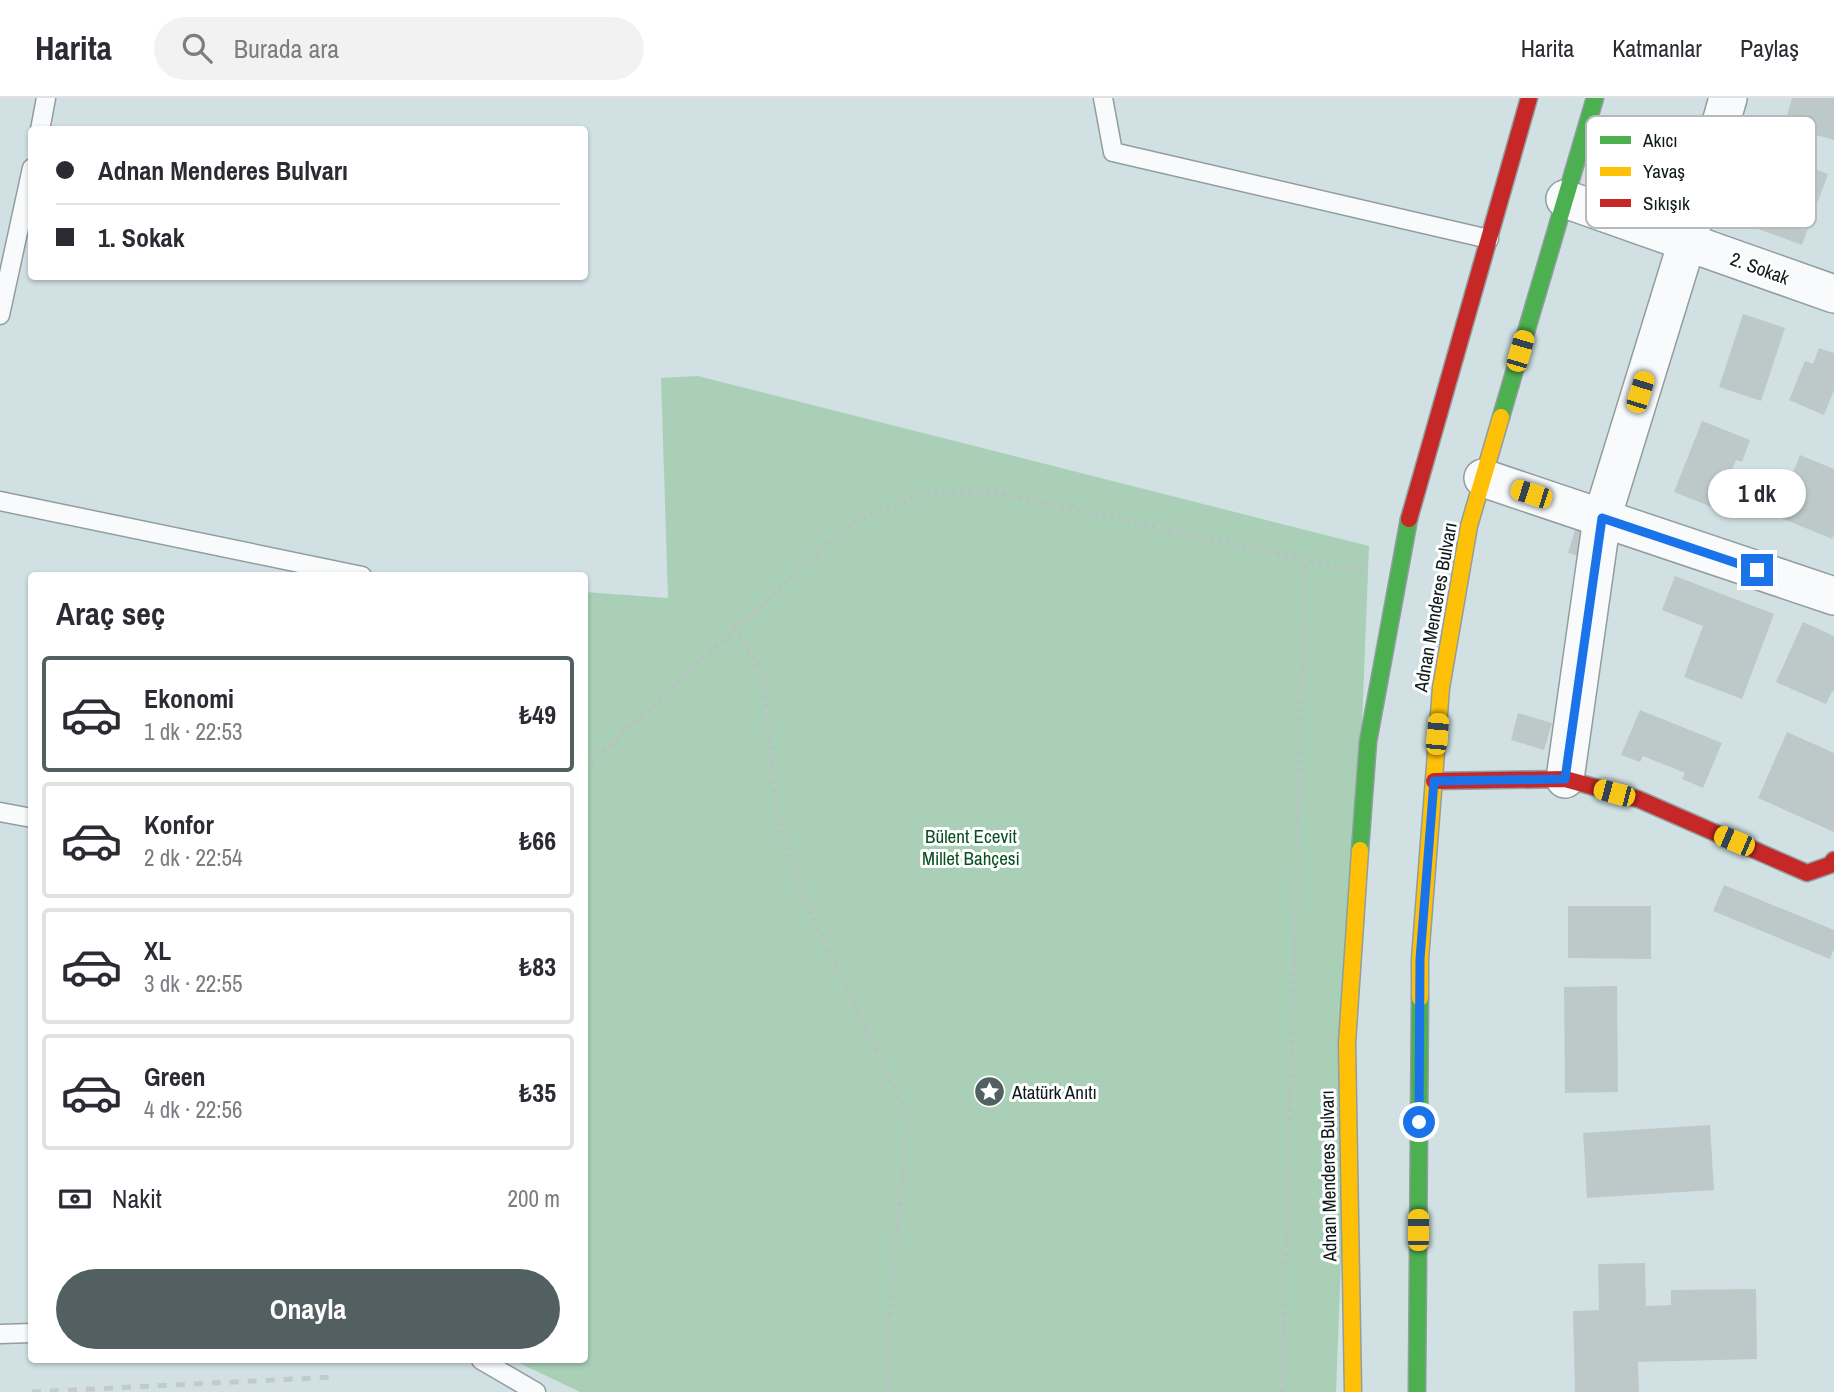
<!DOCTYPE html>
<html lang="tr">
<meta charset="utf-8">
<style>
:root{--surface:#fff;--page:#f2f2f3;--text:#2b2b33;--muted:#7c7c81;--line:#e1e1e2;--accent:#536061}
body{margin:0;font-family:"Archivo Narrow",sans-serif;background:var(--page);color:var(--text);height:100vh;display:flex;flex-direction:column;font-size:26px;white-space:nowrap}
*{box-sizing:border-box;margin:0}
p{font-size:23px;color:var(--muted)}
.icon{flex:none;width:38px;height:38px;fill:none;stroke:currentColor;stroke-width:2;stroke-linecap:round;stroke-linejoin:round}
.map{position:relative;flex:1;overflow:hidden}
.sheet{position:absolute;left:28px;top:474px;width:560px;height:791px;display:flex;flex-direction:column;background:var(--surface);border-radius:7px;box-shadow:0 2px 5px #0004}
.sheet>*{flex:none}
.banner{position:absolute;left:28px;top:28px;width:560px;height:154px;border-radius:7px;box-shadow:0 2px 5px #0004;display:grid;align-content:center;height:154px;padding:0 28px;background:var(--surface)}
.end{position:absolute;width:32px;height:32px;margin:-16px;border:9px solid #1a73e8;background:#fff;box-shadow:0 0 0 4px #fff}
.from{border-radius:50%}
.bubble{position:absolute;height:49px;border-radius:24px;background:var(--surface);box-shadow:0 2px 5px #0004;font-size:23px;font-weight:700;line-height:49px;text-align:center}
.car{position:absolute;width:21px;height:42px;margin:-21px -10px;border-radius:9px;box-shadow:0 0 5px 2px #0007;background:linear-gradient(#f5c518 24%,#345 0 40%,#f5c518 0 76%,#345 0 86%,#f5c518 0)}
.banner b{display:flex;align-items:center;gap:24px;height:66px;font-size:26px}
.banner b+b{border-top:2px solid var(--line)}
.banner i{width:18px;height:18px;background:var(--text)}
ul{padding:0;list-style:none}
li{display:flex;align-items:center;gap:21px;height:116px;margin:0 14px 10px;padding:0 14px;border:4px solid var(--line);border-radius:7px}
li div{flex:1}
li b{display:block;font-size:26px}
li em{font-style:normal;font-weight:700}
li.current{border-color:var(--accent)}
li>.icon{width:63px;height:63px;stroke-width:1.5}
h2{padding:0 28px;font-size:32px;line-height:84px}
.pay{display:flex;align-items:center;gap:18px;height:77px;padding:0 28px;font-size:26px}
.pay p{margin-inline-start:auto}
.action{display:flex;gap:14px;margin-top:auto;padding:14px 28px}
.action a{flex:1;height:80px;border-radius:42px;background:var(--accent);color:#fff;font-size:28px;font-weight:700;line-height:80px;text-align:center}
header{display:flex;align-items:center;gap:42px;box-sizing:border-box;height:98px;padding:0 35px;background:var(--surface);border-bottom:2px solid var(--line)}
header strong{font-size:33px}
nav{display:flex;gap:38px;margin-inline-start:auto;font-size:24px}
.search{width:490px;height:63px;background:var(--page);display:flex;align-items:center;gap:18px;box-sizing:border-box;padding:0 24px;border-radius:38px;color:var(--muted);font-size:26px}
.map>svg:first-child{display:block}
.green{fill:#a9d0b7}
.building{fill:#bdc9c9}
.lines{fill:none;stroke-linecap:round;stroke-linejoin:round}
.lane-casing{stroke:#919d9f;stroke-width:21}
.street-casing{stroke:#919d9f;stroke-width:40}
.fast-casing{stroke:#919d9f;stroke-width:19}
.slow-casing{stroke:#919d9f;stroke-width:19}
.jam-casing{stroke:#919d9f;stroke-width:19}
.path{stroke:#bac0c1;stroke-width:4.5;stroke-dasharray:3.5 5;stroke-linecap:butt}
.lane{stroke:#f8fafb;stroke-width:18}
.street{stroke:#f8fafb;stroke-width:37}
.fast{stroke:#4caf50;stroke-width:16}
.slow{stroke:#ffc107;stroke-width:16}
.jam{stroke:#c62828;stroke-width:16}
.rail{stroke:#c4c9ca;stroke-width:5;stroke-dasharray:9 9;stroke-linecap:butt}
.route{stroke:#1a73e8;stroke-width:9}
.labels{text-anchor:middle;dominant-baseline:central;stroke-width:6;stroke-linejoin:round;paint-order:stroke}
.street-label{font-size:19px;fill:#0f1a1b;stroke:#fff}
.park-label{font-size:19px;fill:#095021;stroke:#fff}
.poi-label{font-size:19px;fill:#0f1a1b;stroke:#fff;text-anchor:start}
.key{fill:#fff;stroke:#b7babb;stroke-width:2}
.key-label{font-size:19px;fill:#0f1a1b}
</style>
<header>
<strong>Harita</strong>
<div class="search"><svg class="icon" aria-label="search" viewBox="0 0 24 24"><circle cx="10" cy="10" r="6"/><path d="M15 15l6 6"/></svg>Burada ara</div>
<nav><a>Harita</a><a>Katmanlar</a><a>Paylaş</a></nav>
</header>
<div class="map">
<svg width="1834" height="1294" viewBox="0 0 1834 1294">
<rect width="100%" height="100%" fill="#d1e1e3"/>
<polygon class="green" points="698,278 1369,448 1336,1294 580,1294 513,1262 584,1262 585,494 668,500 661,280"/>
<g class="building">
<polygon points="1792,0 1834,0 1834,42 1784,28"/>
<polygon points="1778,57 1828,76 1802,147 1752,129"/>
<polygon points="1743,216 1785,230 1761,303 1719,289"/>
<polygon points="1819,250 1834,255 1834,292 1824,317 1789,302 1805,263 1813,266"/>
<polygon points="1702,323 1750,342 1742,364 1736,362 1724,391 1732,395 1724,414 1674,394"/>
<polygon points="1800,357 1834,371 1834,436 1832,441 1776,418"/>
<polygon points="1578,422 1600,429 1589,461 1568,455"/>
<polygon points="1675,478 1774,516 1742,601 1684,579 1703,528 1662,512"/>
<polygon points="1803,524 1834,538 1834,594 1832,593 1826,606 1776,584"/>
<polygon points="1640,612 1722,645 1703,690 1682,681 1685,675 1643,658 1640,664 1621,657"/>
<polygon points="1518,615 1552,625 1544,652 1511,642"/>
<polygon points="1787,634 1834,655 1834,734 1758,700"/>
<polygon points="1724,787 1834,832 1834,851 1830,861 1713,813"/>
<polygon points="1568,808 1651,808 1651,861 1568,860"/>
<polygon points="1617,888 1618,994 1565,995 1564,889"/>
<polygon points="1710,1027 1714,1092 1587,1100 1583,1035"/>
<polygon points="1645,1165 1646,1208 1671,1207 1671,1192 1756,1191 1757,1261 1638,1264 1639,1294 1575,1294 1573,1213 1599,1212 1598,1166"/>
</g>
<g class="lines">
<defs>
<g id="lane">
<polyline points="1103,0 1113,54 1489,141"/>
<polyline points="40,32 46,0"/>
<polyline points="0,217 32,70"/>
<polyline points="0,403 362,478"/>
<polyline points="0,714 32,720"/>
<polyline points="0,1236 32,1235"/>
<polyline points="481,1262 536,1294"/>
</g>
<g id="street">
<polyline points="1565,101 1834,196"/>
<polyline points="1483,380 1834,498"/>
<polyline points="1565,681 1602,420 1687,144 1728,0"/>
</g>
<g id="fast">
<polyline points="1501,319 1595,0"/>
<polyline points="1360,752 1368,644 1409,421"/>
<polyline points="1417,1294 1420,900"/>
</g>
<g id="slow">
<polyline points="1420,900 1420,861 1441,590 1469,428 1501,319"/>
<polyline points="1353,1294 1347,945 1360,752"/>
</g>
<g id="jam">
<polyline points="1409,421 1529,0"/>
<polyline points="1434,683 1565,681 1638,701 1807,775 1830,767 1834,762"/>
</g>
</defs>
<use href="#lane" class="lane-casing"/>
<use href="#street" class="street-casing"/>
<use href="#fast" class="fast-casing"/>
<use href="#slow" class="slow-casing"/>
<use href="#jam" class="jam-casing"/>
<g class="path">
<polyline points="584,671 736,530"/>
<polyline points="888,1294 887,1247 908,1018 804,801 776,716 764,580 736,530 853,424 924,396 999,395 1366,475"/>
<polyline points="1282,1294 1305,462"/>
</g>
<use href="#lane" class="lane"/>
<use href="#street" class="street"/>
<use href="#fast" class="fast"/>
<use href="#slow" class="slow"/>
<use href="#jam" class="jam"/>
<polyline class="rail" points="32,1294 335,1279"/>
</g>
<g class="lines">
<polyline class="route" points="1419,1024 1420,861 1434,683 1565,681 1602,420 1757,472"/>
</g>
<defs>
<symbol id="sight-disc" viewBox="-11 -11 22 22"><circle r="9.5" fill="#536061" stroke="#fff"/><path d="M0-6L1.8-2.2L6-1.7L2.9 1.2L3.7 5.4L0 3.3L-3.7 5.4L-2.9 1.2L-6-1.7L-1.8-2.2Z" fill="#fff"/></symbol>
</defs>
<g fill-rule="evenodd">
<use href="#sight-disc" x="972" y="976" width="35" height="35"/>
</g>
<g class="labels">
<g class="street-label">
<text transform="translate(1760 170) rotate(20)">2. Sokak</text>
<text transform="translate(1435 509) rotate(-80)">Adnan Menderes Bulvarı</text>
<text transform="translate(1328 1078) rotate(-91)">Adnan Menderes Bulvarı</text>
</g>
<g class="park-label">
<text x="971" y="738">Bülent Ecevit<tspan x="971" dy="22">Millet Bahçesi</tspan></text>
</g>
<g class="poi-label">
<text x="1012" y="994">Atatürk Anıtı</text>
</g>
</g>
<rect x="1586" y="18" width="230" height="112" rx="10" class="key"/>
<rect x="1600" y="38" width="31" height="8" fill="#4caf50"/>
<rect x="1600" y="69" width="31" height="9" fill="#ffc107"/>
<rect x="1600" y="101" width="31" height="8" fill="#c62828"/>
<g class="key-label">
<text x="1643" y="49">Akıcı</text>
<text x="1643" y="80">Yavaş</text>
<text x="1643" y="112">Sıkışık</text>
</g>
</svg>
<i class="end from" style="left:1419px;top:1024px"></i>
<i class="end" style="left:1757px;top:472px"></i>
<div class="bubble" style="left:1708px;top:371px;width:98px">1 dk</div>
<i class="car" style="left:1520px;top:253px;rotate:16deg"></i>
<i class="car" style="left:1640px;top:294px;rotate:17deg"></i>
<i class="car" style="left:1531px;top:396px;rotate:288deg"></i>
<i class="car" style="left:1437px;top:636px;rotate:5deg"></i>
<i class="car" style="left:1614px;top:695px;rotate:285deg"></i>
<i class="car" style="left:1734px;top:743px;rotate:293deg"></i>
<i class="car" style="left:1418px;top:1132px;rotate:0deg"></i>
<div class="banner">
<b><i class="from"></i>Adnan Menderes Bulvarı</b>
<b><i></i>1. Sokak</b>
</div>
<section class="sheet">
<h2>Araç seç</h2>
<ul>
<li class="current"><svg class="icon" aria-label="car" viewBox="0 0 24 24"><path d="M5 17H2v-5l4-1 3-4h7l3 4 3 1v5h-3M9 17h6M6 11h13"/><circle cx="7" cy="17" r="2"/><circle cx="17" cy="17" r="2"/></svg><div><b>Ekonomi</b><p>1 dk · 22:53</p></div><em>₺49</em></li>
<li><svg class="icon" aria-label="car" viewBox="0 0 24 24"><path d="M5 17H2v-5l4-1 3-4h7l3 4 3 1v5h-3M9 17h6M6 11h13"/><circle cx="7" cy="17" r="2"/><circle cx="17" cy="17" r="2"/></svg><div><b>Konfor</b><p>2 dk · 22:54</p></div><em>₺66</em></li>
<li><svg class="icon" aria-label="car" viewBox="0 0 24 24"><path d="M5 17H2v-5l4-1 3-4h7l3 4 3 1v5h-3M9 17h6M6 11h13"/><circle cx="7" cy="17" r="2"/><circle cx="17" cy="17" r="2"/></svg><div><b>XL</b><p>3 dk · 22:55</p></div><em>₺83</em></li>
<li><svg class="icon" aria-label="car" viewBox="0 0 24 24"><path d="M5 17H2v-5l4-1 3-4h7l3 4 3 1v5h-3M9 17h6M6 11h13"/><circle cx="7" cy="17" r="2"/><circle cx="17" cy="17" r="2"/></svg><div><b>Green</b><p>4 dk · 22:56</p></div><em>₺35</em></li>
</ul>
<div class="pay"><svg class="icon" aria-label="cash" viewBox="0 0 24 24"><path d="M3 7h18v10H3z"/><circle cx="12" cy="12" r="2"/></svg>Nakit<p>200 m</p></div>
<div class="action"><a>Onayla</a></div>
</section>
</div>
